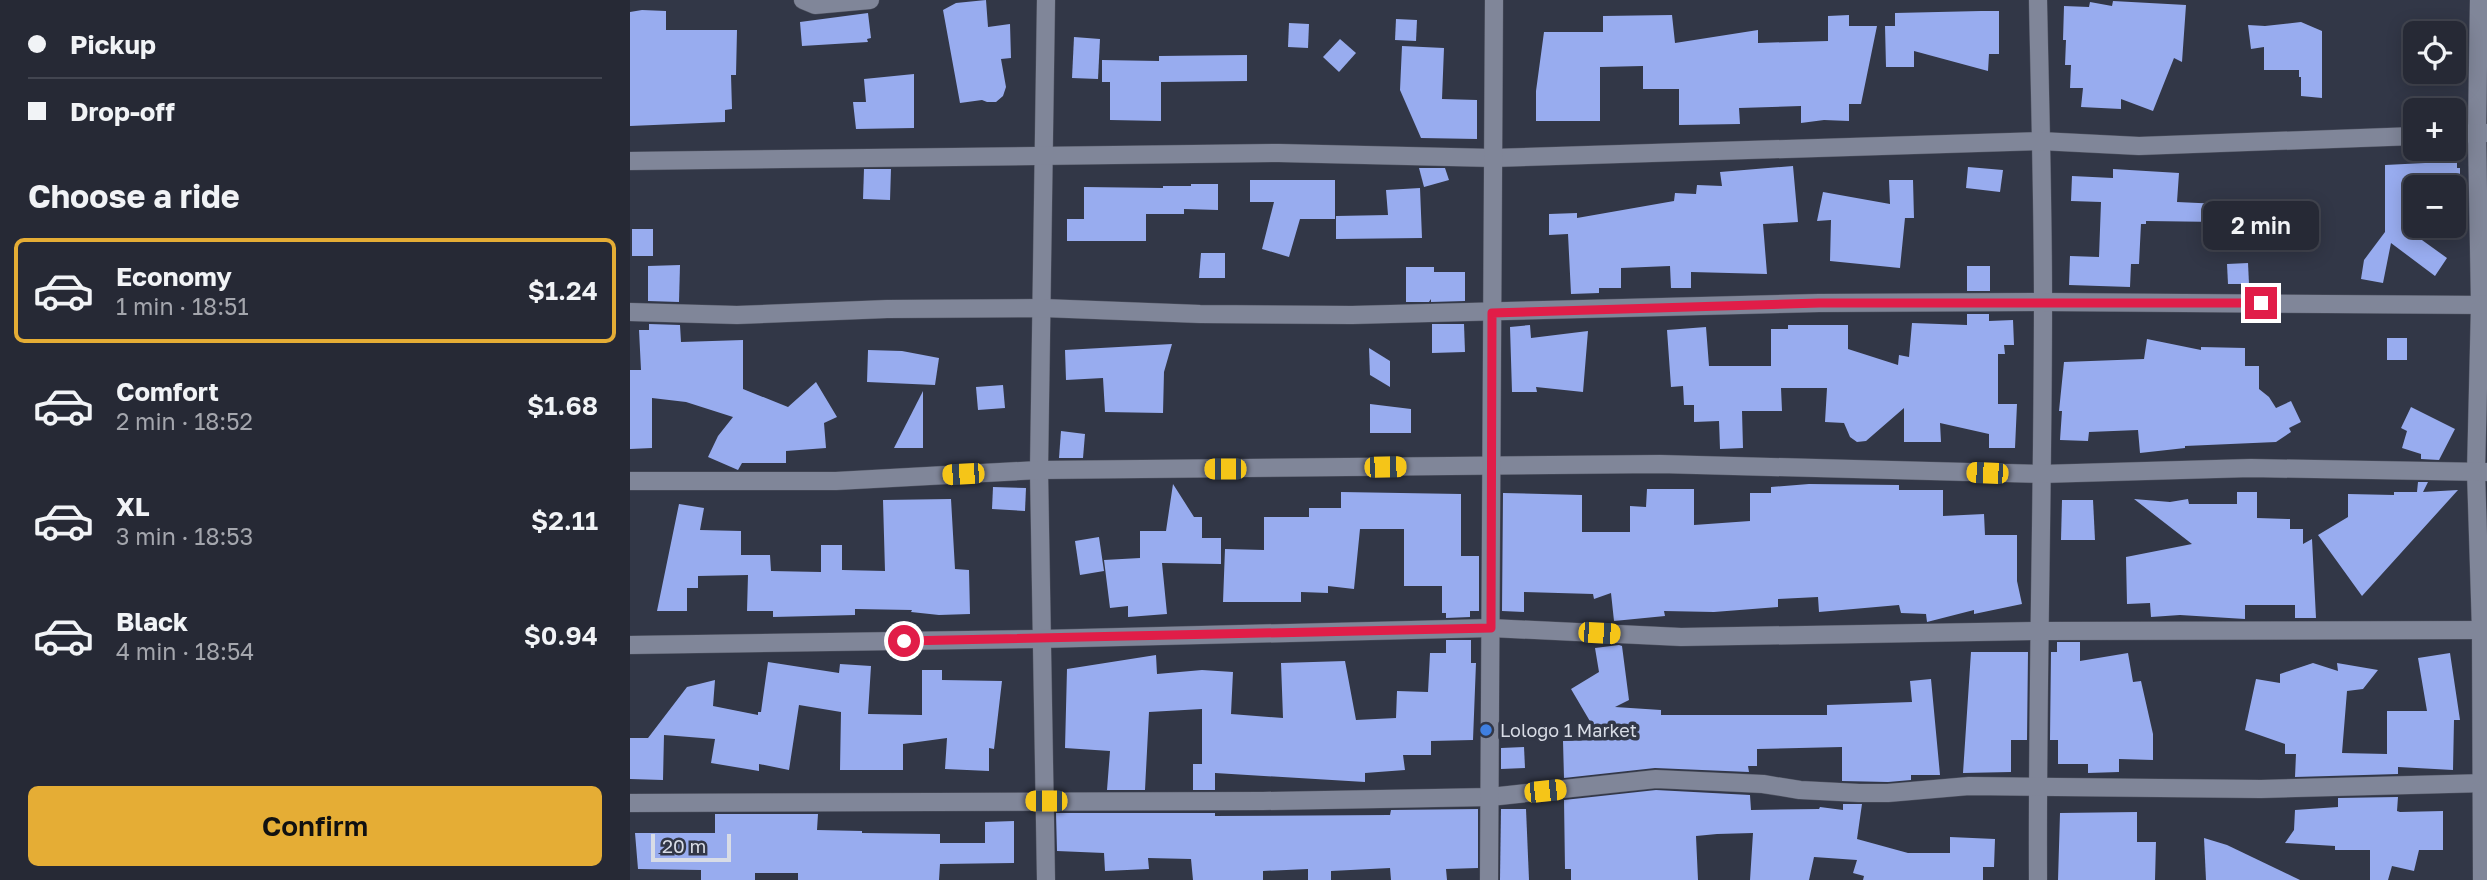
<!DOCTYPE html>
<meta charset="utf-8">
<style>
:root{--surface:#262935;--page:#2e313d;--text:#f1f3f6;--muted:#a4a6ad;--line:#424550;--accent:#e5ad35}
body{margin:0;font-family:"Golos Text",sans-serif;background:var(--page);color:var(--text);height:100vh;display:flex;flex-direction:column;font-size:26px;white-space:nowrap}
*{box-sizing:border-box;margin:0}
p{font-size:23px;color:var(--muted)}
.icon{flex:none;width:38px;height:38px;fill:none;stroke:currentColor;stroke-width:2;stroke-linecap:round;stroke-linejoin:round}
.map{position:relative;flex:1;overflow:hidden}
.side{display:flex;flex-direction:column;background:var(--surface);width:630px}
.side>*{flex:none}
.hud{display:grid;align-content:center;height:154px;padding:0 28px;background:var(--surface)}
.buttons{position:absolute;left:1773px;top:21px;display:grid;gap:14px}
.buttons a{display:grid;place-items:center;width:63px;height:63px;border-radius:10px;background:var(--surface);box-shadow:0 4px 18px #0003,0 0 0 2px var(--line);font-size:35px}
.scale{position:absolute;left:21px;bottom:18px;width:80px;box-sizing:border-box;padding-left:7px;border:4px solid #d8dce6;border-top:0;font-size:19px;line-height:24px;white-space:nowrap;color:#d8dce6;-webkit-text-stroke:5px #323747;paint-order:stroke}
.end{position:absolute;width:32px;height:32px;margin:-16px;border:9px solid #e11d48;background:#fff;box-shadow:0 0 0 4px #fff}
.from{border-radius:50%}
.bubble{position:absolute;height:49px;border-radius:10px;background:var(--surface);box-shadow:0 4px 18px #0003,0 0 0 2px var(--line);font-size:23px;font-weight:600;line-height:49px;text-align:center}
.car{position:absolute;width:21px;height:42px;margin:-21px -10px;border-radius:9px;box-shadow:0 0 5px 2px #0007;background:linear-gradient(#f5c518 24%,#345 0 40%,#f5c518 0 76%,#345 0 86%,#f5c518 0)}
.hud b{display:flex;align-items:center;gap:24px;height:66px;font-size:26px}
.hud b+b{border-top:2px solid var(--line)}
.hud i{width:18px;height:18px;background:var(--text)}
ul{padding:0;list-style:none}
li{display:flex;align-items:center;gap:21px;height:105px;margin:0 14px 10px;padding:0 14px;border:4px solid transparent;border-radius:10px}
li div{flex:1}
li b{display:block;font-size:26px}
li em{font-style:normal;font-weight:600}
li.on{border-color:var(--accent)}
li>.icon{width:63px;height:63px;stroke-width:1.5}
h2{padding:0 28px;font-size:32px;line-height:84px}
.primary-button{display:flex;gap:14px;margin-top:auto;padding:14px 28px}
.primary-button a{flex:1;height:80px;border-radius:10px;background:var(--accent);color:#111;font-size:28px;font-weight:600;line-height:80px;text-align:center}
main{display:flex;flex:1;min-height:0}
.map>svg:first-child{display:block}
.building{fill:#98acef}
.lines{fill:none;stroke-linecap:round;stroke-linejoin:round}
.minor-casing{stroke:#4f5361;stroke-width:19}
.minor{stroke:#808699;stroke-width:18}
.route{stroke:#e11d48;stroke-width:9}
.shop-dot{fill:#3f7fe0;stroke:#323747;stroke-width:2.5}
.labels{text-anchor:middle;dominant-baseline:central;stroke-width:7;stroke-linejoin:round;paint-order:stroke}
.poi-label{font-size:18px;fill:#d8dce6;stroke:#323747;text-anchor:start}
</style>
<main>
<section class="side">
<div class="hud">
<b><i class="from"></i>Pickup</b>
<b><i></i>Drop-off</b>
</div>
<h2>Choose a ride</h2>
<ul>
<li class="on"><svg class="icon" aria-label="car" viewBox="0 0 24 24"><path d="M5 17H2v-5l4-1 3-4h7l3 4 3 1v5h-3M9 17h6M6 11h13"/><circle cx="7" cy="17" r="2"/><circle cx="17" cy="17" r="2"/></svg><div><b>Economy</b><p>1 min · 18:51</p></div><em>$1.24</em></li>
<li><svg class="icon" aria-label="car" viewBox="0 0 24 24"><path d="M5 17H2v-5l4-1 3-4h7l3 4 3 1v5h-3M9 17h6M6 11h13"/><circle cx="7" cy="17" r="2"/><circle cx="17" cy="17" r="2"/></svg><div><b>Comfort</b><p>2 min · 18:52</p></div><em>$1.68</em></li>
<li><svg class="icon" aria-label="car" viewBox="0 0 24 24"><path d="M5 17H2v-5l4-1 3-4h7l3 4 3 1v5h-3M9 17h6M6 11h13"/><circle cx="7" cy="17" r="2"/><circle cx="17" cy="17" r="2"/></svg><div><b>XL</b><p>3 min · 18:53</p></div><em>$2.11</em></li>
<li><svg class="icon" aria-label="car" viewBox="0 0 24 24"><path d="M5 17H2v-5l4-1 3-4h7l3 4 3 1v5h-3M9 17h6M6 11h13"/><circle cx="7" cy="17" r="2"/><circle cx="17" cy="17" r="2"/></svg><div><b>Black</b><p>4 min · 18:54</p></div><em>$0.94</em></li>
</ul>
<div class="primary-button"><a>Confirm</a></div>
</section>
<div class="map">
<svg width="1857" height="880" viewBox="0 0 1857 880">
<rect width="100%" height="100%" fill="#323747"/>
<g class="building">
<polygon points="356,0 358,27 380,24 381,58 371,59 376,87 373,96 366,102 357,102 352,100 330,103 313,10 326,3"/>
<polygon points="1483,1 1556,5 1552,62 1544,58 1523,111 1491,99 1491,109 1451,107 1453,88 1440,88 1441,65 1435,65 1436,40 1433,40 1434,6 1459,7 1460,2 1482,6"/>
<polygon points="12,10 36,11 36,30 107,30 106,75 101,75 102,109 95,110 95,122 0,126 0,12"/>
<polygon points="1351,11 1369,11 1369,54 1359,54 1358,71 1284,51 1284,67 1256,67 1255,26 1265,26 1265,13"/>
<polygon points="238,13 241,38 237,39 238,42 172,46 170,22"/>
<polygon points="1042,15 1045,43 1128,30 1128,43 1198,41 1198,16 1219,15 1219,26 1247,26 1231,104 1219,104 1219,121 1194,120 1171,123 1171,106 1109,108 1110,124 1049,125 1049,89 1013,89 1013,66 970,67 970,121 906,121 906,91 914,32 973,32 973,16"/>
<polygon points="766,19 787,20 786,41 765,40"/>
<polygon points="1671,22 1692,31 1692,98 1671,96 1671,77 1669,77 1669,70 1634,70 1634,47 1621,49 1618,25 1635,26"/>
<polygon points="659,23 679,24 678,48 658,47"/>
<polygon points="444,37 470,39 468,79 442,78"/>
<polygon points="710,39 726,53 709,72 693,57"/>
<polygon points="772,46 814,48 812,99 847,100 847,139 791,138 770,90"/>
<polygon points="617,55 617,81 531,82 531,121 480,120 480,82 472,82 472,60 529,61 529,56"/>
<polygon points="284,74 284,128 226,129 223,102 236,102 234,79"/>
<polygon points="1796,150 1827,150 1827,168 1830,168 1830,202 1824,202 1824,187 1785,187 1785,235 1817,258 1805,276 1761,243 1753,283 1731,279 1734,260 1755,232 1755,165 1795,163"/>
<polygon points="1163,166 1168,222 1133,224 1137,274 1061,272 1061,288 1041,288 1040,266 991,268 991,288 969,288 969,293 941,294 938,234 919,235 919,214 947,213 947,218 1044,201 1045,193 1066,194 1067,185 1092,186 1090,172"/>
<polygon points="1338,167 1373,170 1370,192 1336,188"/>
<polygon points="789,168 815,168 819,180 794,187"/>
<polygon points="234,169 261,169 260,200 233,199"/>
<polygon points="1483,169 1549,173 1547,202 1590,204 1590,222 1516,221 1516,224 1511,224 1509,264 1501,264 1500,287 1439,285 1440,256 1469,257 1471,202 1441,201 1442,176 1483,178"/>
<polygon points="620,180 705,180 705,219 670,219 659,257 632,249 644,202 620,202"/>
<polygon points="1259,180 1283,180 1284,218 1275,218 1270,268 1200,261 1201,220 1187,221 1193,192 1260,204"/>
<polygon points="561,184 588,184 588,210 554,209 554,214 516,214 516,241 437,241 437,219 454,219 454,187 533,188 533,186 561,186"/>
<polygon points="790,188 792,238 706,239 706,216 758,215 756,190"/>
<polygon points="1600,226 1659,228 1658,249 1600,247"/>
<rect x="2" y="229" width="21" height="27"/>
<polygon points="571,253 595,253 595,278 569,278"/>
<polygon points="1618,263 1619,284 1598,284 1597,264"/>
<polygon points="50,265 49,302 18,301 18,266"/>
<rect x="1337" y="266" width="23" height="25"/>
<polygon points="776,267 804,267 804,272 835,272 835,301 801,302 801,299 799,302 776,302"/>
<polygon points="1337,314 1359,314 1359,321 1383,320 1384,345 1374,345 1375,354 1368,354 1368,404 1387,404 1385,448 1359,448 1359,434 1310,423 1311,442 1274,442 1274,408 1236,441 1227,442 1220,437 1214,423 1195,422 1197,388 1151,388 1152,411 1112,411 1113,448 1090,449 1089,421 1064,422 1064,405 1054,405 1053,386 1041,387 1037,330 1076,327 1079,366 1141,366 1141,329 1158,329 1158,325 1218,325 1218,349 1268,365 1269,355 1279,357 1282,323 1337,325"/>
<polygon points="19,324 50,325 51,342 113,340 113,389 158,407 186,382 207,417 194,423 196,448 156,451 156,463 112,463 108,470 78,457 88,436 103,417 56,402 22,398 22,448 0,449 0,370 11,370 9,330 19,330"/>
<polygon points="802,324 834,324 835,352 802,353"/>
<polygon points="900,325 901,338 958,331 953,392 906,387 907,392 882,392 880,327"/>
<rect x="1757" y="338" width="20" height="22"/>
<polygon points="1517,339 1571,350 1571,347 1615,348 1615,366 1629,366 1629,389 1639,397 1646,408 1661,401 1671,422 1659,428 1661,432 1646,442 1555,446 1555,448 1510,453 1508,430 1459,432 1458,441 1430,440 1432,411 1429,411 1434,362 1514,359"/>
<polygon points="542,344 534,372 533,413 475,412 473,378 436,380 435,350"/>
<polygon points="739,348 760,361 760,387 740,375"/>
<polygon points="238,350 272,351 309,358 305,385 237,382"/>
<polygon points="373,385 375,408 348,410 346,387"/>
<polygon points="293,391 293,448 264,448"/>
<polygon points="740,404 781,409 781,433 740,433"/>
<polygon points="1781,407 1825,429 1809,460 1791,459 1791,454 1772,448 1777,431 1771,428"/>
<polygon points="431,431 455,434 453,458 429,458"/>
<polygon points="1788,482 1798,482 1793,492 1828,490 1732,596 1688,535 1718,517 1718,494 1764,495 1764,492 1787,492"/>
<polygon points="543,484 564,517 572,517 572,538 591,538 591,564 532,563 537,614 498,617 498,606 480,608 474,560 510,558 510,531 536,531"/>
<polygon points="1179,484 1269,485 1269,490 1313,490 1313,516 1354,514 1355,535 1387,535 1387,581 1392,604 1344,614 1344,610 1297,622 1296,614 1271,613 1269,605 1189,612 1188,597 1148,599 1148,607 1084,612 1034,611 1035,616 984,621 981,593 964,599 963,594 894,592 894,612 872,611 873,493 952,495 952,532 1000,532 1000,506 1016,507 1017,489 1064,489 1064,525 1120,521 1120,493 1141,493 1141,487"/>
<polygon points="363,487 396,488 395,511 362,509"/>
<polygon points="711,492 831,494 831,556 849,556 849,611 840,611 840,617 816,618 816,613 812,613 812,586 774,586 774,529 730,529 724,589 698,586 698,593 671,592 671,602 593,602 595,549 634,550 634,517 679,517 679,508 711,508"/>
<polygon points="1607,492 1627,492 1627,518 1660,519 1660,529 1673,529 1673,544 1682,539 1686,618 1665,618 1665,605 1615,605 1615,619 1550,615 1521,617 1520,603 1497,604 1496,557 1562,544 1504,499 1540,502 1558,499 1559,504 1607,504"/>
<polygon points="321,499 325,569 339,570 340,614 309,615 281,612 282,610 225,609 225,615 143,617 143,611 117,611 118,575 68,576 68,588 57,588 57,611 27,611 49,504 74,508 70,530 111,531 111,555 140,555 141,571 191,572 191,545 212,545 212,570 255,571 253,500"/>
<polygon points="1432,500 1463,500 1465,540 1431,540"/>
<polygon points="469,537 474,571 450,575 445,541"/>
<polygon points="816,640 841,640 841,663 846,663 843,740 801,741 801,755 773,755 775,770 735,773 735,782 585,773 585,790 563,790 563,764 572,764 572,709 519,712 515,790 477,790 480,751 435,748 437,669 526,655 527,674 572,670 603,672 601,714 653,718 651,663 715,661 726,720 766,718 767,691 798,692 800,653 816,653"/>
<polygon points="1427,642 1450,642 1450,661 1498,653 1503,682 1511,681 1523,734 1523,760 1489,759 1489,772 1458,773 1458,764 1428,764 1428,740 1420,740 1421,652 1427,652"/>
<polygon points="989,645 992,646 999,700 985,707 1031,710 1031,715 1197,715 1197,705 1282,702 1280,681 1301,679 1310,775 1281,775 1281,780 1258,782 1212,781 1212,747 1127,749 1127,766 1118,766 1119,772 1025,768 934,778 933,741 971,740 941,689 969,672 965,648"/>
<polygon points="1341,652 1398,652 1397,740 1381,740 1381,772 1333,773"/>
<polygon points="1820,653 1830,720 1824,720 1823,770 1768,767 1768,774 1665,777 1666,754 1655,754 1655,744 1615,730 1626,679 1650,683 1650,674 1683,663 1708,671 1707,663 1748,670 1733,689 1717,691 1712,753 1757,754 1757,711 1797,711 1788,658"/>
<polygon points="138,662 209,673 210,664 241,666 238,714 292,715 292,670 312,670 312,680 372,681 364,749 359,748 359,771 315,769 317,738 273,744 273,770 210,770 211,712 169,705 159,770 129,764 129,771 81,763 85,739 34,735 33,780 0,779 0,738 18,738 57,687 85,680 83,706 128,715 128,712 131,712"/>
<polygon points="894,747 895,768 871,769 871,748"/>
<polygon points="1026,790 1120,795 1121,810 1189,809 1190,807 1213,810 1213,804 1232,804 1227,839 1278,853 1320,853 1320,837 1365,839 1364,867 1353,867 1353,880 1233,880 1234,876 1223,873 1227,860 1184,857 1179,880 1120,880 1123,833 1087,834 1066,836 1068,880 941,880 941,869 935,869 934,800"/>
<polygon points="1768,797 1767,811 1770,812 1813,811 1813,850 1789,850 1784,871 1762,866 1758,880 1740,880 1740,850 1705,850 1705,846 1655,843 1664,830 1665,810 1708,807 1708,798"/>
<polygon points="848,809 848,868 816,869 817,880 761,880 760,868 701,871 701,880 678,880 678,869 633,871 633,880 563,880 561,859 518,858 519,869 475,871 474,853 427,851 426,813 585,813 585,816 760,815 761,810"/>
<polygon points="871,809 896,809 899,880 870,880"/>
<polygon points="1507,812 1507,842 1526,842 1525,880 1428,880 1430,813"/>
<polygon points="85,814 188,814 187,830 232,831 232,833 310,834 310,843 355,843 355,822 384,821 384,863 310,864 309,880 168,880 168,873 125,873 125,880 71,880 71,870 8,869 5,833 85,833"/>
<polygon points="1574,838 1597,845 1670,880 1576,880"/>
</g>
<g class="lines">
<defs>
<g id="minor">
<polyline points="173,0 185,5 240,0"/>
<polyline points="416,0 409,470 416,880"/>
<path d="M1408,0C1410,101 1413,201 1413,302C1413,495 1407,687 1408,880"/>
<polyline points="1849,0 1847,133 1850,305 1846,472 1851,630 1852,880"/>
<polyline points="1824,134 1857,133"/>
<polyline points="0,161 649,153 863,158 1410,141 1509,146 1785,136"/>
<polyline points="0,312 107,315 257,309 413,308 570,314 722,315 1189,303 1413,302 1857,305"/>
<polyline points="0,481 206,481 409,470 1030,464 1411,474 1621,468 1857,472"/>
<polyline points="0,645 410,639 861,628 1051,637 1410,631 1857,630"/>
<polyline points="0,803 633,801 860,797 1026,779 1133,784 1170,790 1229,793 1258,793 1339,786 1631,789 1857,783"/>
<polyline points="859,880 864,0"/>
</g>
</defs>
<use href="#minor" class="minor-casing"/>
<use href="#minor" class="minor"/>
</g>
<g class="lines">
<polyline class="route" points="274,641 861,628 862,313 1189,303 1631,303"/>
</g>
<circle class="shop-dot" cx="856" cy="730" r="7"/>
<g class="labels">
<g class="poi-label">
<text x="870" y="730">Lologo 1 Market</text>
</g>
</g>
</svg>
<div class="buttons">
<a><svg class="icon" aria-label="locate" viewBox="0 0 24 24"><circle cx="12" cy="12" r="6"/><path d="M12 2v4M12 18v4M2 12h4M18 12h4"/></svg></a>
<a>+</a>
<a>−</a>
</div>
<div class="scale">20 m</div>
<i class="end from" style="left:274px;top:641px"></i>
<i class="end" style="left:1631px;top:303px"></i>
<div class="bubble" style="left:1573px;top:201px;width:116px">2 min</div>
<i class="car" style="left:755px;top:467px;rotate:89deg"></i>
<i class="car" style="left:595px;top:469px;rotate:270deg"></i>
<i class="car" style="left:1357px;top:473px;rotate:272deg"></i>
<i class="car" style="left:333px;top:474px;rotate:267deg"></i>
<i class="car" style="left:969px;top:633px;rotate:93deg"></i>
<i class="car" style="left:915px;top:791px;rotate:84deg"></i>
<i class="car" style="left:416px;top:801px;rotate:270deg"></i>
</div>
</main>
